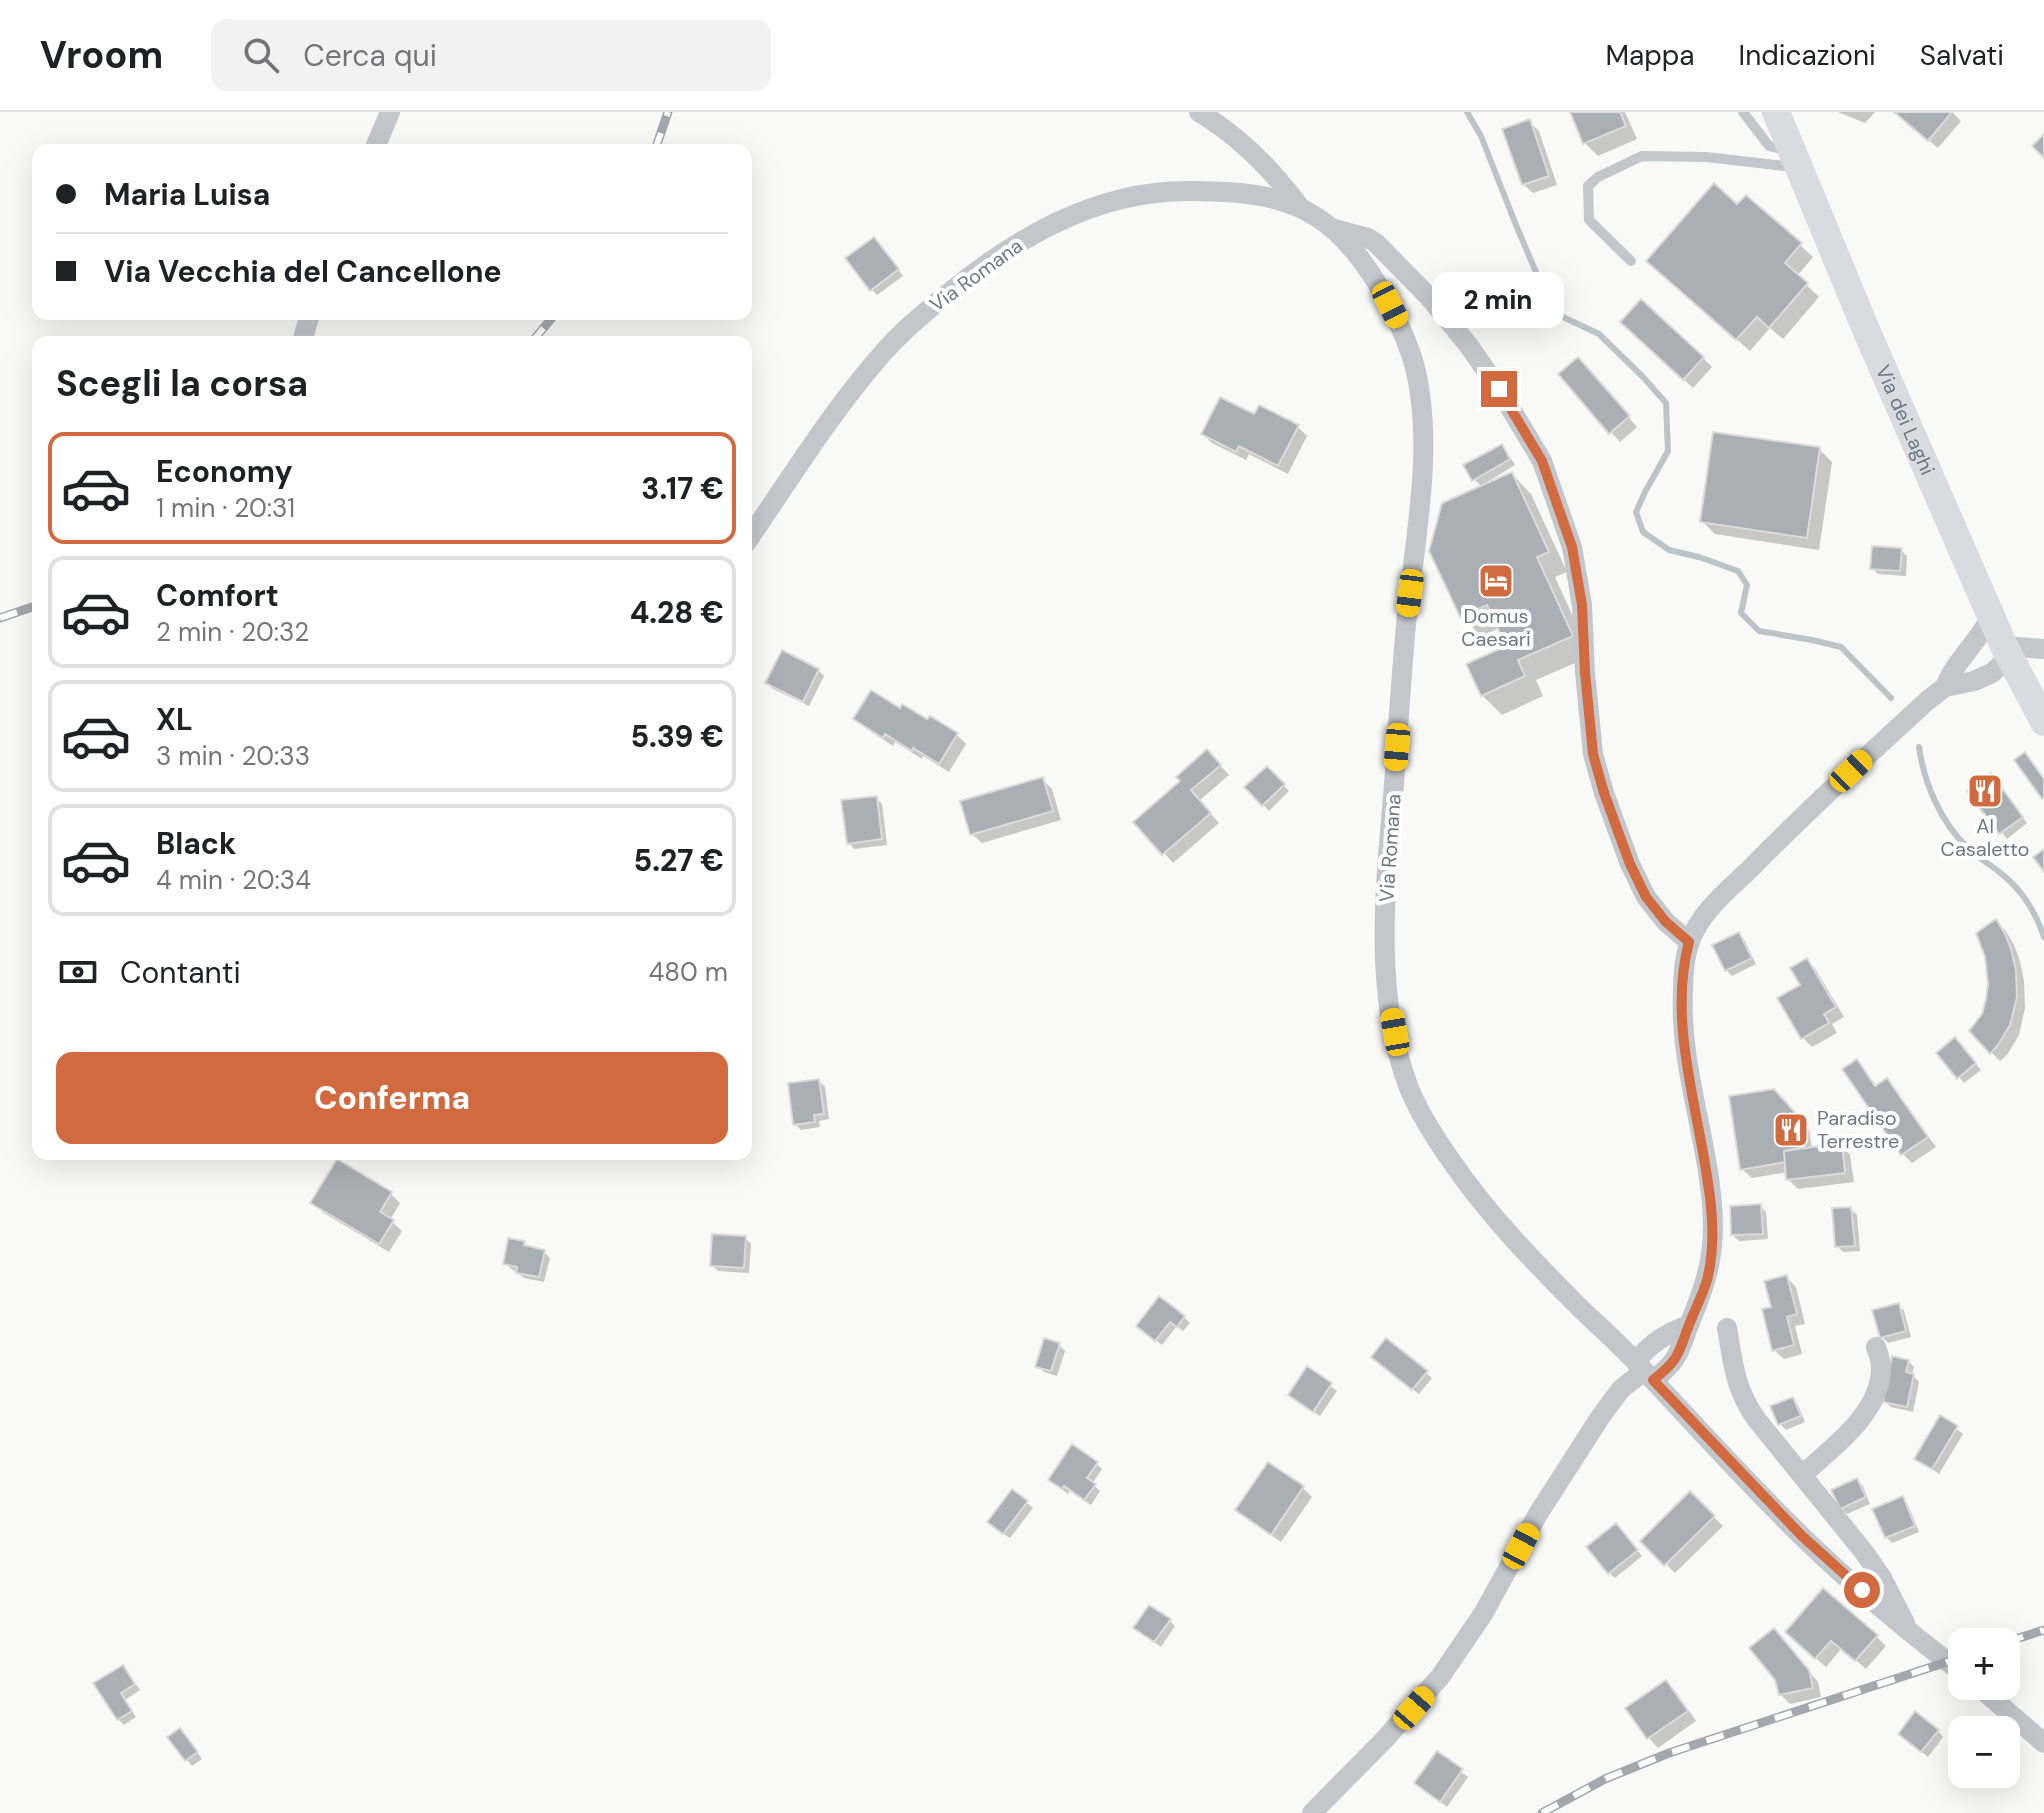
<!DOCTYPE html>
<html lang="it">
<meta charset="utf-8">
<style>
:root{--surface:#fff;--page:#f2f2f2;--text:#202124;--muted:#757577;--line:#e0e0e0;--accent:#d16a3f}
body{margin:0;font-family:"DM Sans",sans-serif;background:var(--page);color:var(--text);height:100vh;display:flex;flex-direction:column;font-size:30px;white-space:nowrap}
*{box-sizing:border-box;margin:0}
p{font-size:26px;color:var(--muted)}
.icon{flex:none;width:44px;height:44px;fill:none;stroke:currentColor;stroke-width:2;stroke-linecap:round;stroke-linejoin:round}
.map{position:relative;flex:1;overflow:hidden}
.sheet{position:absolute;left:32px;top:224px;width:720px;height:824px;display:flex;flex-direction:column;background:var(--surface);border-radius:16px;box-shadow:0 8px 32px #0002}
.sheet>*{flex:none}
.top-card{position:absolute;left:32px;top:32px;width:720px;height:176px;border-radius:16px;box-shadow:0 8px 32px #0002;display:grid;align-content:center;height:176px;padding:0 24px;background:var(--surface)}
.buttons{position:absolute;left:1948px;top:1516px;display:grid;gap:16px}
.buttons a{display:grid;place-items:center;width:72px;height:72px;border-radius:16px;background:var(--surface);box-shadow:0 8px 32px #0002;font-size:40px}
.end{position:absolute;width:36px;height:36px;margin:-18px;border:10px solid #d16a3f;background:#fff;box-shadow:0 0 0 4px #fff}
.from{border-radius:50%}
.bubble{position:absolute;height:56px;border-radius:16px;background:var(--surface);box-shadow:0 8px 32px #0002;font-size:26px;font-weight:800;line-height:56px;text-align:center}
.car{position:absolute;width:24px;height:48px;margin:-24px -12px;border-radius:10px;box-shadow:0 0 6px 2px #0007;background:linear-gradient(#f5c518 24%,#345 0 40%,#f5c518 0 76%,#345 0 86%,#f5c518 0)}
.top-card b{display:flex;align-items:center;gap:28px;height:76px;font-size:30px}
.top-card b+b{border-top:2px solid var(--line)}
.top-card i{width:20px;height:20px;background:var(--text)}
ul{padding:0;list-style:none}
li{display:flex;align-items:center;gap:24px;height:112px;margin:0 16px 12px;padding:0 8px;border:4px solid var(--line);border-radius:16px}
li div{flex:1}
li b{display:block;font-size:30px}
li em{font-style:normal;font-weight:800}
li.on{border-color:var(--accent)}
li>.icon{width:72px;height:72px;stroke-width:1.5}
h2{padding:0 24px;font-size:36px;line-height:96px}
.pay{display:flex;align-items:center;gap:20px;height:88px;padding:0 24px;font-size:30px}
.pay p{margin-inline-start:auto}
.action{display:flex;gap:16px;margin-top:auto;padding:16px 24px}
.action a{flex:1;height:92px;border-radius:16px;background:var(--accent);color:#fff;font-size:32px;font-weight:800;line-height:92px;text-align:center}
header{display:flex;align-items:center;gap:48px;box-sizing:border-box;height:112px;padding:0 40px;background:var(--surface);border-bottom:2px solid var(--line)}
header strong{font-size:38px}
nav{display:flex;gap:44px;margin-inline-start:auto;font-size:28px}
.search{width:560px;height:72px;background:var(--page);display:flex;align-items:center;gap:20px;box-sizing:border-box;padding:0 28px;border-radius:16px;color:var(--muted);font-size:30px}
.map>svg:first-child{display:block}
.shadow{fill:#0003}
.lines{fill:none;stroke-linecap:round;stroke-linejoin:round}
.stream{stroke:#bbc4c8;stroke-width:6}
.building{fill:#a9afb5;stroke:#dbdbd9;stroke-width:2}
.service{stroke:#c3c6ca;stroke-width:10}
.minor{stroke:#c3c6ca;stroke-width:20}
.secondary{stroke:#d8dbdf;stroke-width:28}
.rail-casing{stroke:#a3a8ae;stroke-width:9}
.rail{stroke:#fff;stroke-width:6;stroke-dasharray:18;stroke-linecap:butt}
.route{stroke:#d16a3f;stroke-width:10}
.labels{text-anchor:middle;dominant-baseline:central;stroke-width:8;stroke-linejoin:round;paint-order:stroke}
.street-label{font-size:20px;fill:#6b7885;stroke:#fff}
.poi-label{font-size:20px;fill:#6b7885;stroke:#fff}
</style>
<header>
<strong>Vroom</strong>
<div class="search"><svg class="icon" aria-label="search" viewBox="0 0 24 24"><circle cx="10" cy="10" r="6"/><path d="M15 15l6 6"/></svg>Cerca qui</div>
<nav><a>Mappa</a><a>Indicazioni</a><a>Salvati</a></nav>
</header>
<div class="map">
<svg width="2044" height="1701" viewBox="0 0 2044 1701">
<rect width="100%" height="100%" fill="#f9f9f7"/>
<g class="shadow">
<polygon points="1572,0 1625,0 1637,27 1598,44 1585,31"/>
<polygon points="1838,0 1875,0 1865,11"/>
<polygon points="1895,0 1952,0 1961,9 1938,36"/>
<polygon points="1529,10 1539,19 1557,73 1533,81 1523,72"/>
<polygon points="1738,95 1800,133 1813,145 1797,164 1819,185 1783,227 1770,216 1750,239 1661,162"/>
<polygon points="879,133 903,164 877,183 872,178"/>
<polygon points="1632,220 1703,246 1712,255 1693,276"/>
<polygon points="316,226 328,228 330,230 316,230"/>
<polygon points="1587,257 1637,315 1620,330 1611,320"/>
<polygon points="1255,305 1298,315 1307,324 1288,362 1249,342 1246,348 1212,331 1203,322"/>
<polygon points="1501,334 1507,340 1515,353 1481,374 1474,367"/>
<polygon points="1819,337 1832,350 1819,438 1715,422 1702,409"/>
<polygon points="1512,362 1531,382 1567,460 1555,465 1591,544 1536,568 1543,584 1502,603 1482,583 1509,535 1500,516 1481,524 1462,504 1431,439"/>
<polygon points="1901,438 1907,444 1906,464 1878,462 1872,456"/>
<polygon points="818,558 824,564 809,594 773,577 767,571"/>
<polygon points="901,598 957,623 966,632 949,660 923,644 922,647 895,630 893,634 865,616 856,607"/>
<polygon points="1216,649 1229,663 1199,689 1219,711 1173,751 1136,710"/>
<polygon points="1267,656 1289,679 1269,699 1247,676"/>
<polygon points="1042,667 1052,677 1061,708 982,731 972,722"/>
<polygon points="1997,670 2027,711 2007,727 1970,679"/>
<polygon points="876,686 882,692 887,733 854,737 849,731"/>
<polygon points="1995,809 2005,818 2014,833 2020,849 2024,869 2025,896 2019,923 2007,943 2000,949 1991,940 1984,903 1988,888 1989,857"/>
<polygon points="1739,823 1745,829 1756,852 1732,864 1726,858"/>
<polygon points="1807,849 1816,858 1844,905 1832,912 1837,921 1812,935 1803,926 1803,873"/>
<polygon points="1961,934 1981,958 1964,971 1959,965"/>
<polygon points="1856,949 1866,959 1877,975 1887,969 1896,978 1936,1035 1912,1051 1903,1042 1845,957"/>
<polygon points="819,969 825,975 829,1007 819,1009 820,1015 801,1018 795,1012"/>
<polygon points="1783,989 1809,1018 1812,1037 1841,1033 1850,1043 1854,1070 1798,1077 1788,1067 1788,1060 1752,1066 1742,1057"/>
<polygon points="391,1082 400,1091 390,1108 402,1119 389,1140 322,1100 313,1090"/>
<polygon points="1760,1094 1766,1100 1768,1127 1739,1129 1733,1123"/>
<polygon points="1851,1097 1857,1103 1860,1139 1843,1140 1837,1134"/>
<polygon points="745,1126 751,1132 749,1161 718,1159 712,1153"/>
<polygon points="524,1131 529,1137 544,1140 550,1146 544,1170 524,1166 505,1152"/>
<polygon points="1787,1166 1796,1175 1805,1212 1795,1214 1802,1242 1784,1247 1774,1238 1773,1197"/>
<polygon points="1898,1193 1904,1199 1911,1225 1888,1231 1882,1225"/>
<polygon points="1184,1205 1190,1211 1183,1219 1177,1214 1162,1233 1138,1214"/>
<polygon points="1059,1233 1065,1239 1057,1264 1044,1260 1038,1254"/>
<polygon points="1908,1249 1914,1255 1912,1263 1919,1270 1913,1300 1891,1295 1885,1289"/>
<polygon points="1379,1251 1426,1261 1432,1266 1419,1282"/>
<polygon points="1307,1257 1337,1279 1320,1304 1296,1288"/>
<polygon points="1792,1287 1798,1293 1805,1310 1786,1318 1780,1312"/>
<polygon points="1941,1306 1963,1322 1939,1362 1917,1346"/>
<polygon points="1096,1352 1102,1357 1092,1372 1100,1379 1091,1393 1070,1379 1068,1382 1050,1368"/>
<polygon points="1857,1368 1863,1374 1870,1392 1847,1402 1841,1396"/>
<polygon points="1303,1376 1312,1385 1281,1430 1247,1407 1237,1398"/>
<polygon points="1690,1382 1723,1414 1675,1461 1643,1429"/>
<polygon points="1902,1387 1908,1393 1919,1420 1892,1431 1886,1425"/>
<polygon points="1027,1391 1033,1396 1010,1426 995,1416"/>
<polygon points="1622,1419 1642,1444 1615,1466 1609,1461"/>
<polygon points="1169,1508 1175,1514 1161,1535 1142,1521"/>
<polygon points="1877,1525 1886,1534 1866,1557 1842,1536 1826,1555 1797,1530"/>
<polygon points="1783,1528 1818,1570 1821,1585 1790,1592 1780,1582"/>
<polygon points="123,1555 140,1578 125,1588 136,1605 124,1613 118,1607"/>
<polygon points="1666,1571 1676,1580 1696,1609 1658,1636 1649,1626 1628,1597"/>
<polygon points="1938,1619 1943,1625 1928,1645 1906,1627"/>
<polygon points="186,1624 202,1647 192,1654 170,1626"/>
<polygon points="1438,1642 1468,1665 1447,1695 1416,1671"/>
</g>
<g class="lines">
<g class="stream">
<polyline points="1467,0 1481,24 1516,113 1544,179 1563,205 1599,222 1643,265 1666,291 1668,339 1645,380 1636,400 1643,420 1669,438 1699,445 1738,459 1747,473 1741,501 1759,519 1812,528 1841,535 1891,586"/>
<path d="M1919,635C1924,671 1941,711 1968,736C1977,745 1988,751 1998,759C2021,776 2035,798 2044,825"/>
</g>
</g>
<g class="building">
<polygon points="1570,0 1620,0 1626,14 1583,32"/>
<polygon points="1894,0 1952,0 1928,29"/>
<polygon points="1530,7 1549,64 1522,73 1502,17"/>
<polygon points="2044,22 2044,46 2032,34"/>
<polygon points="1714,71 1737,92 1746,83 1802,131 1785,151 1808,171 1769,216 1757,205 1736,228 1646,149"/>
<polygon points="874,125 899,157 870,179 845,146"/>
<polygon points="1641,187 1704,245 1683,268 1620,210"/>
<polygon points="1578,245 1630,304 1609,322 1558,262"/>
<polygon points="1220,285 1254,302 1259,293 1299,313 1278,354 1239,334 1236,340 1201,322"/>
<polygon points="1713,320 1820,335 1807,426 1700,410"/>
<polygon points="1502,332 1510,347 1472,369 1463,353"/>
<polygon points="1512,360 1549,440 1537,445 1573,524 1518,548 1525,564 1481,584 1466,552 1506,534 1487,493 1460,505 1429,439 1442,391"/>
<polygon points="1872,434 1902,436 1900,459 1870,457"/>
<polygon points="782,538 819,557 803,590 765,571"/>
<polygon points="871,578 900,596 902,592 927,607 930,604 958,621 939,652 913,636 912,639 885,622 883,626 853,607"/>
<polygon points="1207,637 1221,653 1191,678 1211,701 1162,743 1133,710 1180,669 1176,665"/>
<polygon points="2025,640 2044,667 2044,686 2042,687 2014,648"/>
<polygon points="1267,654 1285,672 1262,694 1244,675"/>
<polygon points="1991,661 2023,705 1999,722 1967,679"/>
<polygon points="1043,665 1053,699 970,723 960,689"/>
<polygon points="877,684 882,727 847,732 841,688"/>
<polygon points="2044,737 2044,760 2033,745"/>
<polygon points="1996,807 2005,822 2011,837 2016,858 2017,885 2010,913 1998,933 1990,942 1969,919 1982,902 1986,887 1988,872 1985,845 1976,821"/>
<polygon points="1739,820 1752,846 1725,859 1712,833"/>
<polygon points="1807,846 1836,895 1824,902 1829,911 1801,927 1777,886 1800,873 1790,856"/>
<polygon points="1955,925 1976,951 1957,967 1936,941"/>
<polygon points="1857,947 1875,974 1887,966 1928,1025 1901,1043 1842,957"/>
<polygon points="819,967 824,1002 814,1003 815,1010 793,1013 788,971"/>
<polygon points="1774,977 1800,1006 1804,1035 1784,1039 1786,1050 1740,1058 1729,984"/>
<polygon points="1842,1031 1845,1061 1786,1068 1784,1039"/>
<polygon points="337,1047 392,1080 380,1100 394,1108 379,1132 310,1091"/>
<polygon points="1761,1092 1763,1122 1731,1123 1730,1094"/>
<polygon points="1851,1095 1855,1134 1835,1135 1832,1096"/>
<polygon points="712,1122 746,1124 744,1156 710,1154"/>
<polygon points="508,1126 525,1129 524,1133 545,1138 539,1165 516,1161 517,1155 503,1152"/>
<polygon points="1787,1163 1797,1202 1787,1205 1794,1233 1772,1239 1762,1197 1771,1195 1764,1169"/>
<polygon points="1159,1184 1185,1204 1177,1215 1170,1210 1155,1229 1136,1214"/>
<polygon points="1899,1191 1906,1219 1880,1226 1872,1198"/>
<polygon points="1044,1226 1060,1231 1051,1259 1035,1255"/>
<polygon points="1386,1226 1428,1259 1412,1278 1371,1245"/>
<polygon points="1892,1244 1909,1248 1906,1260 1914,1262 1907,1295 1883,1290"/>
<polygon points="1307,1254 1332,1271 1313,1300 1288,1283"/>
<polygon points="1793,1285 1801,1304 1778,1313 1770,1294"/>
<polygon points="1940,1303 1958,1314 1932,1357 1914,1347"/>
<polygon points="1072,1332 1098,1350 1087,1366 1096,1372 1084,1388 1064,1374 1062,1377 1048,1368"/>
<polygon points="1268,1350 1304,1374 1271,1423 1235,1398"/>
<polygon points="1857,1366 1866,1385 1840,1397 1831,1378"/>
<polygon points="1012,1377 1028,1389 1003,1422 987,1410"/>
<polygon points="1690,1379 1715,1404 1664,1454 1640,1429"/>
<polygon points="1903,1384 1915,1414 1885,1426 1872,1397"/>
<polygon points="1616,1411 1638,1438 1608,1462 1586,1435"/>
<polygon points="1823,1476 1878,1523 1855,1549 1831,1529 1815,1547 1785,1520"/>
<polygon points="1149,1493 1171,1507 1154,1530 1133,1516"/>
<polygon points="1774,1516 1809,1558 1813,1576 1779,1583 1775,1568 1749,1536"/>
<polygon points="123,1553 135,1572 121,1581 132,1599 117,1608 93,1571"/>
<polygon points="1666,1568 1688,1599 1647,1627 1625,1596"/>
<polygon points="1915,1599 1939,1618 1921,1640 1898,1622"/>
<polygon points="180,1616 198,1640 185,1649 167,1625"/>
<polygon points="1437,1639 1463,1657 1440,1690 1414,1671"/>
</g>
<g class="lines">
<g class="service">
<polyline points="1743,0 1769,34 1787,38"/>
<polyline points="1631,149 1589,108 1588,74 1598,65 1642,44 1706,45 1793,55"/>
</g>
<g class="minor">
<path d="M1199,0C1240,25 1271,56 1299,94"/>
<polyline points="374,38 390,0"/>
<polyline points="1334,117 1368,126 1376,131 1429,185 1469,234 1499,277 1542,349 1572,435 1582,493 1585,560 1593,642 1604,681 1630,752 1646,785 1666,810 1689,830"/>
<polyline points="302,230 310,202"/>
<path d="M746,431C790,367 831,300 882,242C901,220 923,202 945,184C1014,127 1095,79 1187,79C1275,79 1325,89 1375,168C1390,192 1403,218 1412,245C1437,328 1414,429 1406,513C1401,566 1398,619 1394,672C1386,771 1372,880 1409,976C1420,1003 1435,1026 1452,1050C1489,1104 1535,1151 1581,1197C1599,1214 1617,1230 1634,1248C1693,1310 1750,1375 1812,1434C1859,1479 1910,1521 1962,1561"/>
<polyline points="2004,534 2044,537"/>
<path d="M1945,575C1955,549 1978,530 1991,505"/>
<path d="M1727,1216C1733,1251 1735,1278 1757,1308L1864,1440L1882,1466L1905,1511"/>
<path d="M1636,1250C1650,1231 1667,1221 1689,1213"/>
<path d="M1653,1268C1682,1246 1678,1239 1691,1208C1704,1176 1713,1150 1713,1114C1712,1035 1679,959 1683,880C1683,864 1684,847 1689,832C1699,801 1728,778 1750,757C1807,699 1867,644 1927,589L1945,575L1974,569L1992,561L2009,545"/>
<path d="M1802,1363C1832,1336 1883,1300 1881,1253C1880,1247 1878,1240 1876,1235"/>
<polyline points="1978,1574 2044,1631"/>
<polyline points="1312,1701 1385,1627 1440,1565 1483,1502 1538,1402 1601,1304 1621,1277 1644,1259"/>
</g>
<path class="secondary" id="s1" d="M1776,0L1867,220L2004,534L2044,610"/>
<defs>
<g id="rail">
<polyline points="655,38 668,0"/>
<polyline points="532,230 555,202"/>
<polyline points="0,506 38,493"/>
<polyline points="2006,1530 2044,1518"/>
<polyline points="1542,1701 1605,1667 1669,1641 1962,1545"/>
</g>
</defs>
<use href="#rail" class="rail-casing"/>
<use href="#rail" class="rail"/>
</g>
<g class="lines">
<path class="route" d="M1499,277L1542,349L1572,435L1582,493L1585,560L1593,642L1604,681L1630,752L1646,785L1666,810L1689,830C1671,897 1690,969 1702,1035C1710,1079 1718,1125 1707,1168C1703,1182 1696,1195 1691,1208C1678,1239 1682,1246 1653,1268L1802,1424L1862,1478"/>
</g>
<defs>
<symbol id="hotel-square" viewBox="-11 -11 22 22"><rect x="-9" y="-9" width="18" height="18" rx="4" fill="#d16a3f" stroke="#fff"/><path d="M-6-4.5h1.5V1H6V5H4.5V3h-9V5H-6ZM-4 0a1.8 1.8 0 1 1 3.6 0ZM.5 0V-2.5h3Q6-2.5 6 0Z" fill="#fff"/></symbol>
<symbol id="restaurant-square" viewBox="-11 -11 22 22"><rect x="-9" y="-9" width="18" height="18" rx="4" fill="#d16a3f" stroke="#fff"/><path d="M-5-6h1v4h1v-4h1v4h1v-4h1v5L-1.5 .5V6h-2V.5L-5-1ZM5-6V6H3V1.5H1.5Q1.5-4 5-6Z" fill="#fff"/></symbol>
</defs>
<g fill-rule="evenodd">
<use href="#hotel-square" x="1476" y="449" width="40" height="40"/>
<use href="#restaurant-square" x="1965" y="659" width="40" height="40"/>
<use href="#restaurant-square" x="1771" y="998" width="40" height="40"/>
</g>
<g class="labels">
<g class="street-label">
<text transform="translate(976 163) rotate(-36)">Via Romana</text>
<text stroke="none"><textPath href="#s1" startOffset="334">Via dei Laghi</textPath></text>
<text transform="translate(1390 736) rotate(-86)">Via Romana</text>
</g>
<g class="poi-label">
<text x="1496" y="504">Domus<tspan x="1496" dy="23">Caesari</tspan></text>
<text x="1985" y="714">Al<tspan x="1985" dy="23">Casaletto</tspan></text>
<text x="1817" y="1006" text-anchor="start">Paradiso<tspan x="1817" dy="23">Terrestre</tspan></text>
</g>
</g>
</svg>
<div class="buttons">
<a>+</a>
<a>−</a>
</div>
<i class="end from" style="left:1862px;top:1478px"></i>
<i class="end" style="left:1499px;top:277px"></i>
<div class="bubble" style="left:1432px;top:160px;width:132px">2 min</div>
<i class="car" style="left:1390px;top:193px;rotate:153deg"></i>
<i class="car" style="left:1410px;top:481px;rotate:187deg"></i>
<i class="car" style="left:1397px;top:635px;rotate:185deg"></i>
<i class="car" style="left:1851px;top:659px;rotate:46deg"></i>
<i class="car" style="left:1395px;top:920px;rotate:350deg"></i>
<i class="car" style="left:1521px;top:1434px;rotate:28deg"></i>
<i class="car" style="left:1414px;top:1596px;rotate:41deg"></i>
<div class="top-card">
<b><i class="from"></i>Maria Luisa</b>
<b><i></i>Via Vecchia del Cancellone</b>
</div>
<section class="sheet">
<h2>Scegli la corsa</h2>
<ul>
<li class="on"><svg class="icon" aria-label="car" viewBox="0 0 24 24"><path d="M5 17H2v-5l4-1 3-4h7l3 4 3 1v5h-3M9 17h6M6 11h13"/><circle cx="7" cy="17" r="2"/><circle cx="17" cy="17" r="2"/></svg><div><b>Economy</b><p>1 min · 20:31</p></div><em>3.17 €</em></li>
<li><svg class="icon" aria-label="car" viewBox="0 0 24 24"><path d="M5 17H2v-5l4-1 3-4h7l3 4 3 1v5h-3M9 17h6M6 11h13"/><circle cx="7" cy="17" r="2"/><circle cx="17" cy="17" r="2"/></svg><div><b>Comfort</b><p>2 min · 20:32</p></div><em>4.28 €</em></li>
<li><svg class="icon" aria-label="car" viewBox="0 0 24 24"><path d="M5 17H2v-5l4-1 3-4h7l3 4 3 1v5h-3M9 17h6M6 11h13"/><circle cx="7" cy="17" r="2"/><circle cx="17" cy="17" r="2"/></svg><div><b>XL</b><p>3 min · 20:33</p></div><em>5.39 €</em></li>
<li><svg class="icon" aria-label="car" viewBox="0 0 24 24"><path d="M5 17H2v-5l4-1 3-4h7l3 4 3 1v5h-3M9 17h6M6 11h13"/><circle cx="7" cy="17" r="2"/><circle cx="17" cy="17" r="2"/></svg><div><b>Black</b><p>4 min · 20:34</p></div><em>5.27 €</em></li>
</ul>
<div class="pay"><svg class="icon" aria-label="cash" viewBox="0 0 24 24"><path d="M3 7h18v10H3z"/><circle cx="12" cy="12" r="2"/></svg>Contanti<p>480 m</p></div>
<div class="action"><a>Conferma</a></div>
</section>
</div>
